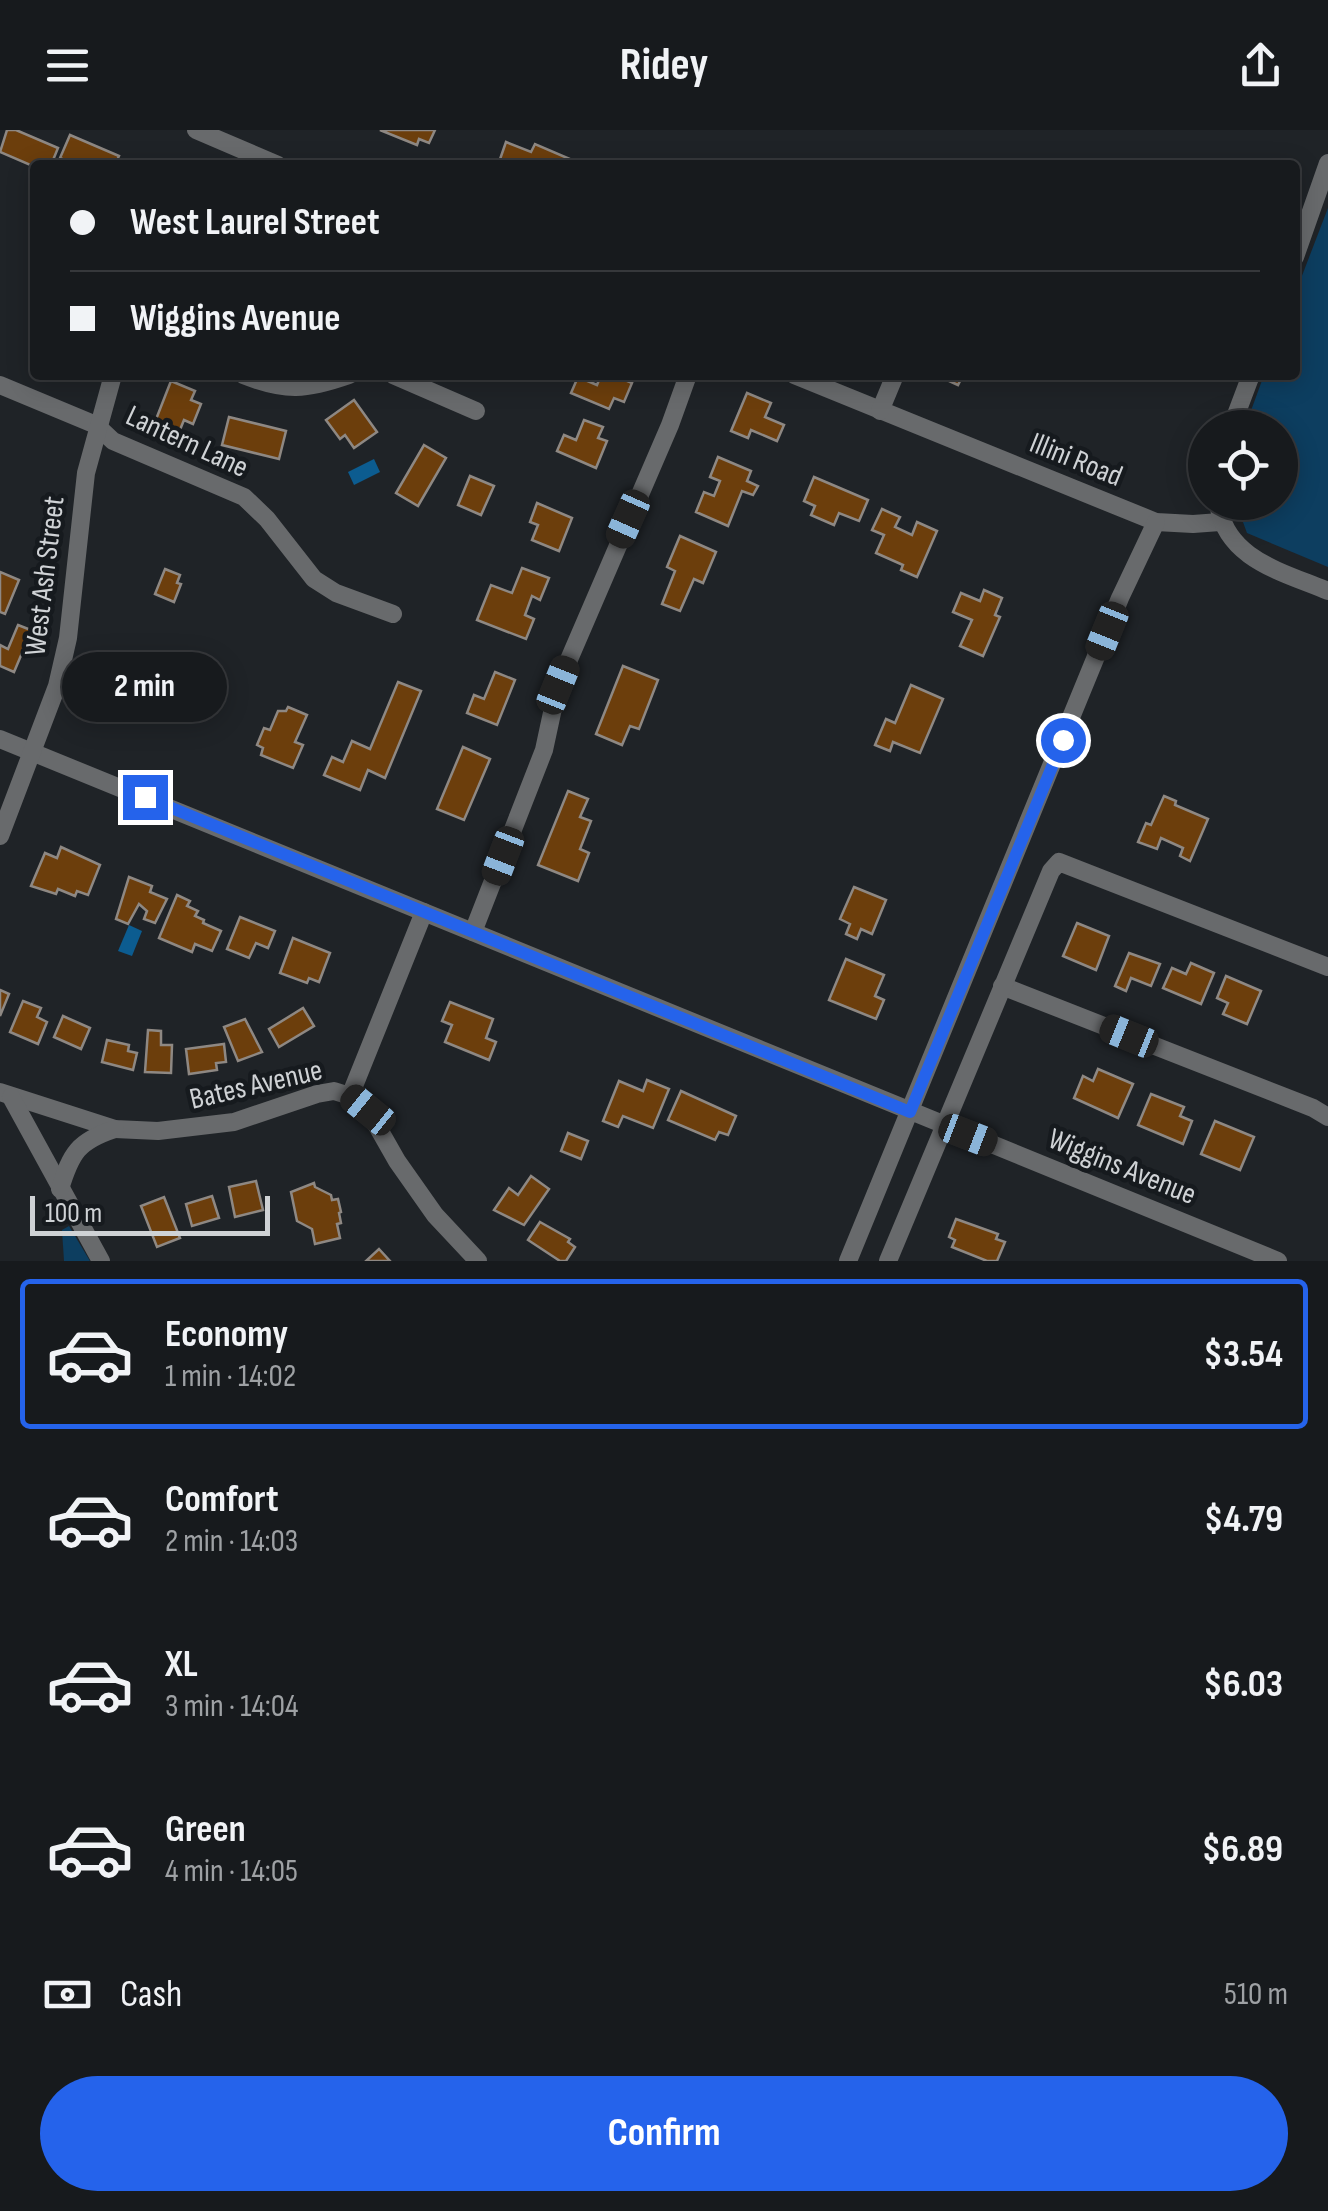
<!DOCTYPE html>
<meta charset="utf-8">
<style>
:root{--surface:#171a1d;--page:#202326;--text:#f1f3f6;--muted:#9ea1a4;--line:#36383b;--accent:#2563eb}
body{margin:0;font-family:"Sofia Sans Condensed",sans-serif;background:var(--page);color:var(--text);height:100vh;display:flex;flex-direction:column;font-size:38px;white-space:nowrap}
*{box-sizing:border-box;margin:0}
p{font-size:32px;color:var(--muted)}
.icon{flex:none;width:55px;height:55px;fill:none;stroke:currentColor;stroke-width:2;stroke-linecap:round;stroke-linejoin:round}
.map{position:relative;height:1131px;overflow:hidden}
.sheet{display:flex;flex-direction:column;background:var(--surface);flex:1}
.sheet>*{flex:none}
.guide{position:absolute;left:30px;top:30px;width:1270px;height:220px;border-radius:10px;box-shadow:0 5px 25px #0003,0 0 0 2px var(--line);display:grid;align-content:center;height:220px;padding:0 40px;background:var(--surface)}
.controls{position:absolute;left:1188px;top:280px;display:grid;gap:20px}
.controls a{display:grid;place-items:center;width:110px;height:110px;border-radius:50%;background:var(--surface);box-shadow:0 5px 25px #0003,0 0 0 2px var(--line);font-size:50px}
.scale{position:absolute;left:30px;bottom:25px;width:240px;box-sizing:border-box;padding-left:10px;border:5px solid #cfd2d5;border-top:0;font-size:28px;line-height:35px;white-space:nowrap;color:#cfd2d5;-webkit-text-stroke:8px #161a1e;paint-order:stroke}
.end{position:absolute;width:45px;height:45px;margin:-22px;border:12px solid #2563eb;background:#fff;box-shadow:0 0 0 5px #fff}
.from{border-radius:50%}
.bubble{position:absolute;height:70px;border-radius:35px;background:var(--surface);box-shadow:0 5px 25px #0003,0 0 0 2px var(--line);font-size:32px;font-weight:700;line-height:70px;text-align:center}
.car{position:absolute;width:30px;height:60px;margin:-30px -15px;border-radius:12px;box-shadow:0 0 8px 2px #0007;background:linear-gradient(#222 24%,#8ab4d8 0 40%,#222 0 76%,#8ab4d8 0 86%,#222 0)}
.guide b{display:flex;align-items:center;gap:35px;height:95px;font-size:38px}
.guide b+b{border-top:2px solid var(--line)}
.guide i{width:25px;height:25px;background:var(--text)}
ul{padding:18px 0 0;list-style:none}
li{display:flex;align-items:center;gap:30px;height:150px;margin:0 20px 15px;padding:0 20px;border:5px solid transparent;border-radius:10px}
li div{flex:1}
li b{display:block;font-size:38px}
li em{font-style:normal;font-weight:700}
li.selected{border-color:var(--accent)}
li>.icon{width:90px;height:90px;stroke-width:1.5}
.pay{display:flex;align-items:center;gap:25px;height:110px;padding:0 40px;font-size:38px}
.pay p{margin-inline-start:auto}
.action{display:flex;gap:20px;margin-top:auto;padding:20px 40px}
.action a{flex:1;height:115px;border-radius:60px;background:var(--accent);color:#fff;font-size:40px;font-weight:700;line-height:115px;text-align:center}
header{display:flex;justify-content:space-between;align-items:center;height:130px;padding:0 40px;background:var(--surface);font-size:45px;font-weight:700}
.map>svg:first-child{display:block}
.green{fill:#0d3e60}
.water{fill:#0c5c90}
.building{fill:#6c3e0c;stroke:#8e8883;stroke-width:2.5}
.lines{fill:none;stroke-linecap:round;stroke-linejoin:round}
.minor{stroke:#686a6c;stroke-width:18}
.route{stroke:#2563eb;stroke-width:12}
.labels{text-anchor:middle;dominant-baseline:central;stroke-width:9;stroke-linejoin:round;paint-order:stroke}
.street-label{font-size:30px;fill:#cfd2d5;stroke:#161a1e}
</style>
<header><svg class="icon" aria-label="menu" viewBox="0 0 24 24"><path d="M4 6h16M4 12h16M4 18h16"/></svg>Ridey<svg class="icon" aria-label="share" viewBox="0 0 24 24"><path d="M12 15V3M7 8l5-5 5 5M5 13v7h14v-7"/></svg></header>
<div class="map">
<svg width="1328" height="1131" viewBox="0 0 1328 1131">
<rect width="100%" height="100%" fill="#1f2327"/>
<g class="green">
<polygon points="1328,78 1328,437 1247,403 1236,373 1280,372 1280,298 1245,297 1264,245 1295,245 1295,164"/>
<polygon points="69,1096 90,1131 64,1131 62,1100"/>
</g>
<g class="water">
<polygon points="374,329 380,342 354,355 348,342"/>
<polygon points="129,795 142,801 132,826 118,821"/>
</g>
<g class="building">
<polygon points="7,0 16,0 58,18 51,35 35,37 0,22"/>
<polygon points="380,0 435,0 429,13 419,9 417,15"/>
<polygon points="70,5 119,26 115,35 76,35 60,28"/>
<polygon points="506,12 531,22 535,14 579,33 498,35"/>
<polygon points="601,245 627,245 625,250 632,253 624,272 614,268 609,279 571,263 578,247 597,255"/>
<polygon points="936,245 963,245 958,255"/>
<polygon points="171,251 195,261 191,270 201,274 193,294 184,290 177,307 153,297"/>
<polygon points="747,263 771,273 765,287 784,295 777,311 751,300 748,308 731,301"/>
<polygon points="354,270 377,302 354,318 345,305 340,309 326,290"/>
<polygon points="229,287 286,301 279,329 222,315"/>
<polygon points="584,290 603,297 598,308 607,311 596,338 557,321 564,305 576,310"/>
<polygon points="424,315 446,328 418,376 396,363"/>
<polygon points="718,327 751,341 747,351 758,356 753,365 742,361 728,396 696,382 704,362 714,366 720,351 710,347"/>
<polygon points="470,346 494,356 481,385 458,375"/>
<polygon points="814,347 868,370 859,391 839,383 834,395 811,385 815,376 804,371"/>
<polygon points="537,373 572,388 559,421 532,410 538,395 530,392"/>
<polygon points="882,379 900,387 895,397 912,405 917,392 937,401 917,447 901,440 903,435 876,423 884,405 872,400"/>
<polygon points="680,406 716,422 703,453 694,449 680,481 662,474 675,441 667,437"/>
<polygon points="522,438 549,448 540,470 532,466 525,485 534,489 526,509 477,490 491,455 512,463"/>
<polygon points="165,439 180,445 177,453 181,454 174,472 155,464"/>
<polygon points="0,442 19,450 5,484 0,482"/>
<polygon points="984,460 1002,468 995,485 1000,487 983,526 960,516 972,490 953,482 961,463 980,471"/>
<polygon points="18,495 36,502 29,518 25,516 14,542 0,536 0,515 8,519"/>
<polygon points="623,536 658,550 639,599 630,596 622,615 596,604"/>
<polygon points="125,540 155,552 148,568 140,565 138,570 117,561"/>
<polygon points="495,542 515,550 497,595 467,583 474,565 484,569"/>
<polygon points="398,552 421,561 385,648 368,640 360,660 324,645 332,627 343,632 352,611 370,619"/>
<polygon points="911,555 943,569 920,623 893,612 890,621 875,615 886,589 895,593"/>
<polygon points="288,577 307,585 295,612 303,615 293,638 261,625 263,618 257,615 264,598 270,600 278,581 286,581"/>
<polygon points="463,617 490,629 464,690 437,679"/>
<polygon points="568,661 588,669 580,687 591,691 580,719 589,723 578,751 538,735"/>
<polygon points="1164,666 1176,671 1175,675 1208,689 1190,731 1180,726 1183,718 1161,708 1157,719 1138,712 1146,693 1151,695"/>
<polygon points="61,717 100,735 88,765 77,761 75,766 58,759 56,764 31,756 45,723 57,728"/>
<polygon points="129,747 152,756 150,762 167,769 155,793 144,789 147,781 139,774 128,794 116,789"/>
<polygon points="854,757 886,770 872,804 861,799 857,809 846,804 850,794 840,789"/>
<polygon points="177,765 190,771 187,776 198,781 195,786 204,790 203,793 221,801 212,821 195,814 192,822 159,808"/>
<polygon points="240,787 275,801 268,818 256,813 249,828 227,819"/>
<polygon points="1077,793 1109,806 1096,840 1063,826"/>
<polygon points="293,808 330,823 319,852 309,848 307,853 280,843"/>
<polygon points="1129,823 1160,834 1151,856 1131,848 1126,861 1115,856"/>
<polygon points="846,829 884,845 875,866 884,870 876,889 829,870"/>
<polygon points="1191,833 1214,843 1201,874 1163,858 1172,838 1186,844"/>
<polygon points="1226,846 1261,861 1247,894 1223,884 1228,873 1217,868"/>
<polygon points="0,860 9,864 0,886"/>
<polygon points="23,871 41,878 37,887 47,892 38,914 10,902"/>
<polygon points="450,872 493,889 486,908 496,912 489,930 445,912 452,895 442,891"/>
<polygon points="303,878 314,896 279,917 269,899"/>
<polygon points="63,886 90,898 81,919 54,907"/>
<polygon points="245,889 262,922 238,931 224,897"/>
<polygon points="148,900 161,901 161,915 172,915 171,943 145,942"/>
<polygon points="107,910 129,915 128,921 137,923 133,940 102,932"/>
<polygon points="224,914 226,932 216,933 217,940 189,944 186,919"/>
<polygon points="1098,939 1133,954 1118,988 1074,968 1083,946 1093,951"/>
<polygon points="647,950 669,959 653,998 623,986 618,997 603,991 619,951 643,961"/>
<polygon points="681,961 736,986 728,1005 719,1002 715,1010 668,990"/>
<polygon points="1151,964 1184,977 1180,986 1192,991 1183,1014 1138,995"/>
<polygon points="1215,991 1254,1007 1240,1040 1201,1024"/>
<polygon points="568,1003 588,1011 581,1029 561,1021"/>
<polygon points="531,1046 549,1059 524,1095 494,1080 509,1058 518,1065"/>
<polygon points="256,1051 263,1080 235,1087 229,1057"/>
<polygon points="314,1053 315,1057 331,1065 332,1070 338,1069 341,1082 339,1083 341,1093 337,1094 340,1108 315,1114 312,1099 297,1091 291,1062"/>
<polygon points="212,1066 219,1088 192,1096 186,1074"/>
<polygon points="164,1067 180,1108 157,1117 141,1076"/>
<polygon points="956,1089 998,1104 996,1109 1005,1112 997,1131 987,1131 952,1117 955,1110 949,1107"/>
<polygon points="540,1092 570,1109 568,1112 575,1117 566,1131 560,1131 528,1110"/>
<polygon points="379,1119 390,1131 366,1131"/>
</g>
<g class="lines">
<g class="minor">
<polyline points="196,0 278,35"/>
<polyline points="1295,127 1328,33"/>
<path d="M243,245C286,262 306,260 349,245"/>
<polyline points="393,245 476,281"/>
<polyline points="794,245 1156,392 1193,394 1220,392"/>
<polyline points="0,255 96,295 113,311 244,367 267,389 314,449 336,463 393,484"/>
<polyline points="880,281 895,245"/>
<polyline points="1231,298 1251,245"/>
<path d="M1218,372C1224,429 1283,442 1328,461"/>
<polyline points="0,609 1278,1131"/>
<polyline points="0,706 57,556 68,508 86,343 113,245"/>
<polyline points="473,802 544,620 558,555 670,295 688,245"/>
<polyline points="1002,856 1313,978 1328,987"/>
<polyline points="0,962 115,999 158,1001 234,992 317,964 334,961 350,966 368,980 397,1031 435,1085 478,1131"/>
<polyline points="350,966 424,782"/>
<polyline points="11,967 101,1131"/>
<path d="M60,1059C71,1023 78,1011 115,999"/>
<polyline points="848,1131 1120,468 1156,392"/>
<polyline points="888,1131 1051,741 1059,732 1328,837"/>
</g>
</g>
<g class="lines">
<polyline class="route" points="145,667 910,982 1063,610"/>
</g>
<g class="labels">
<g class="street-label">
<text transform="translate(187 312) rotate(25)">Lantern Lane</text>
<text transform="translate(1076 330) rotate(22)">Illini Road</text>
<text transform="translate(45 446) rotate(-83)">West Ash Street</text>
<text transform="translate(256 955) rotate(-13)">Bates Avenue</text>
<text transform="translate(1122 1037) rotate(22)">Wiggins Avenue</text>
</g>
</g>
</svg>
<div class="controls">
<a><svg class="icon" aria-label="locate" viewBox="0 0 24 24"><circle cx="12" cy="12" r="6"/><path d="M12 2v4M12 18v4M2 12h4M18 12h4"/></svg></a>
</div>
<div class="scale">100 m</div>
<i class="end from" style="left:1063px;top:610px"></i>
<i class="end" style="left:145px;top:667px"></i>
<div class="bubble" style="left:62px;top:522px;width:165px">2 min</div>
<i class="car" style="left:628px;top:389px;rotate:204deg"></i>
<i class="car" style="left:1107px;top:501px;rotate:202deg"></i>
<i class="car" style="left:558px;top:555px;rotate:22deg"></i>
<i class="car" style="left:503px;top:726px;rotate:201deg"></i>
<i class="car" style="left:1129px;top:906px;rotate:292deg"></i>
<i class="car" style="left:368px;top:980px;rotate:309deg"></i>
<i class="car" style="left:968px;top:1005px;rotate:111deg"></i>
<div class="guide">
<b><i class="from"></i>West Laurel Street</b>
<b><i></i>Wiggins Avenue</b>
</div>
</div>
<section class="sheet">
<ul>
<li class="selected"><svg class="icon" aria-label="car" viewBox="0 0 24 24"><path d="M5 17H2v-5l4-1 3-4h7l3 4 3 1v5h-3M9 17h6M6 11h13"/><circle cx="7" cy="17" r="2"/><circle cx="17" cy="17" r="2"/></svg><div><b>Economy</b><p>1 min · 14:02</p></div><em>$3.54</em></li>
<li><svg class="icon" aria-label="car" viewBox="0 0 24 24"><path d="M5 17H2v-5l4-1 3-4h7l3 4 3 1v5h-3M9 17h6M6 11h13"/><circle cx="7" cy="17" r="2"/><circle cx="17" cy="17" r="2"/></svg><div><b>Comfort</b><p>2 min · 14:03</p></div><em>$4.79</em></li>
<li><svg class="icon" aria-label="car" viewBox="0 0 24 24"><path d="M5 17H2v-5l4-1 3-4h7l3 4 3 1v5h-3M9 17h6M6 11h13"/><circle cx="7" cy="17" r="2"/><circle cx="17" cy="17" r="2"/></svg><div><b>XL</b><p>3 min · 14:04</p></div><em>$6.03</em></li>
<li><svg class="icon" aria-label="car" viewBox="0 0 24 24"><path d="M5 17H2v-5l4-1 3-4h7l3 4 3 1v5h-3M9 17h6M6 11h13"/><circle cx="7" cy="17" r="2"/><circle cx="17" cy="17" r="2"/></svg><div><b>Green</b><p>4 min · 14:05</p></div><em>$6.89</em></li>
</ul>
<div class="pay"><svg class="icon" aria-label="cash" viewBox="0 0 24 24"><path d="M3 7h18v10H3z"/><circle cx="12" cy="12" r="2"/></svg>Cash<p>510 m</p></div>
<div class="action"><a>Confirm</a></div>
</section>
